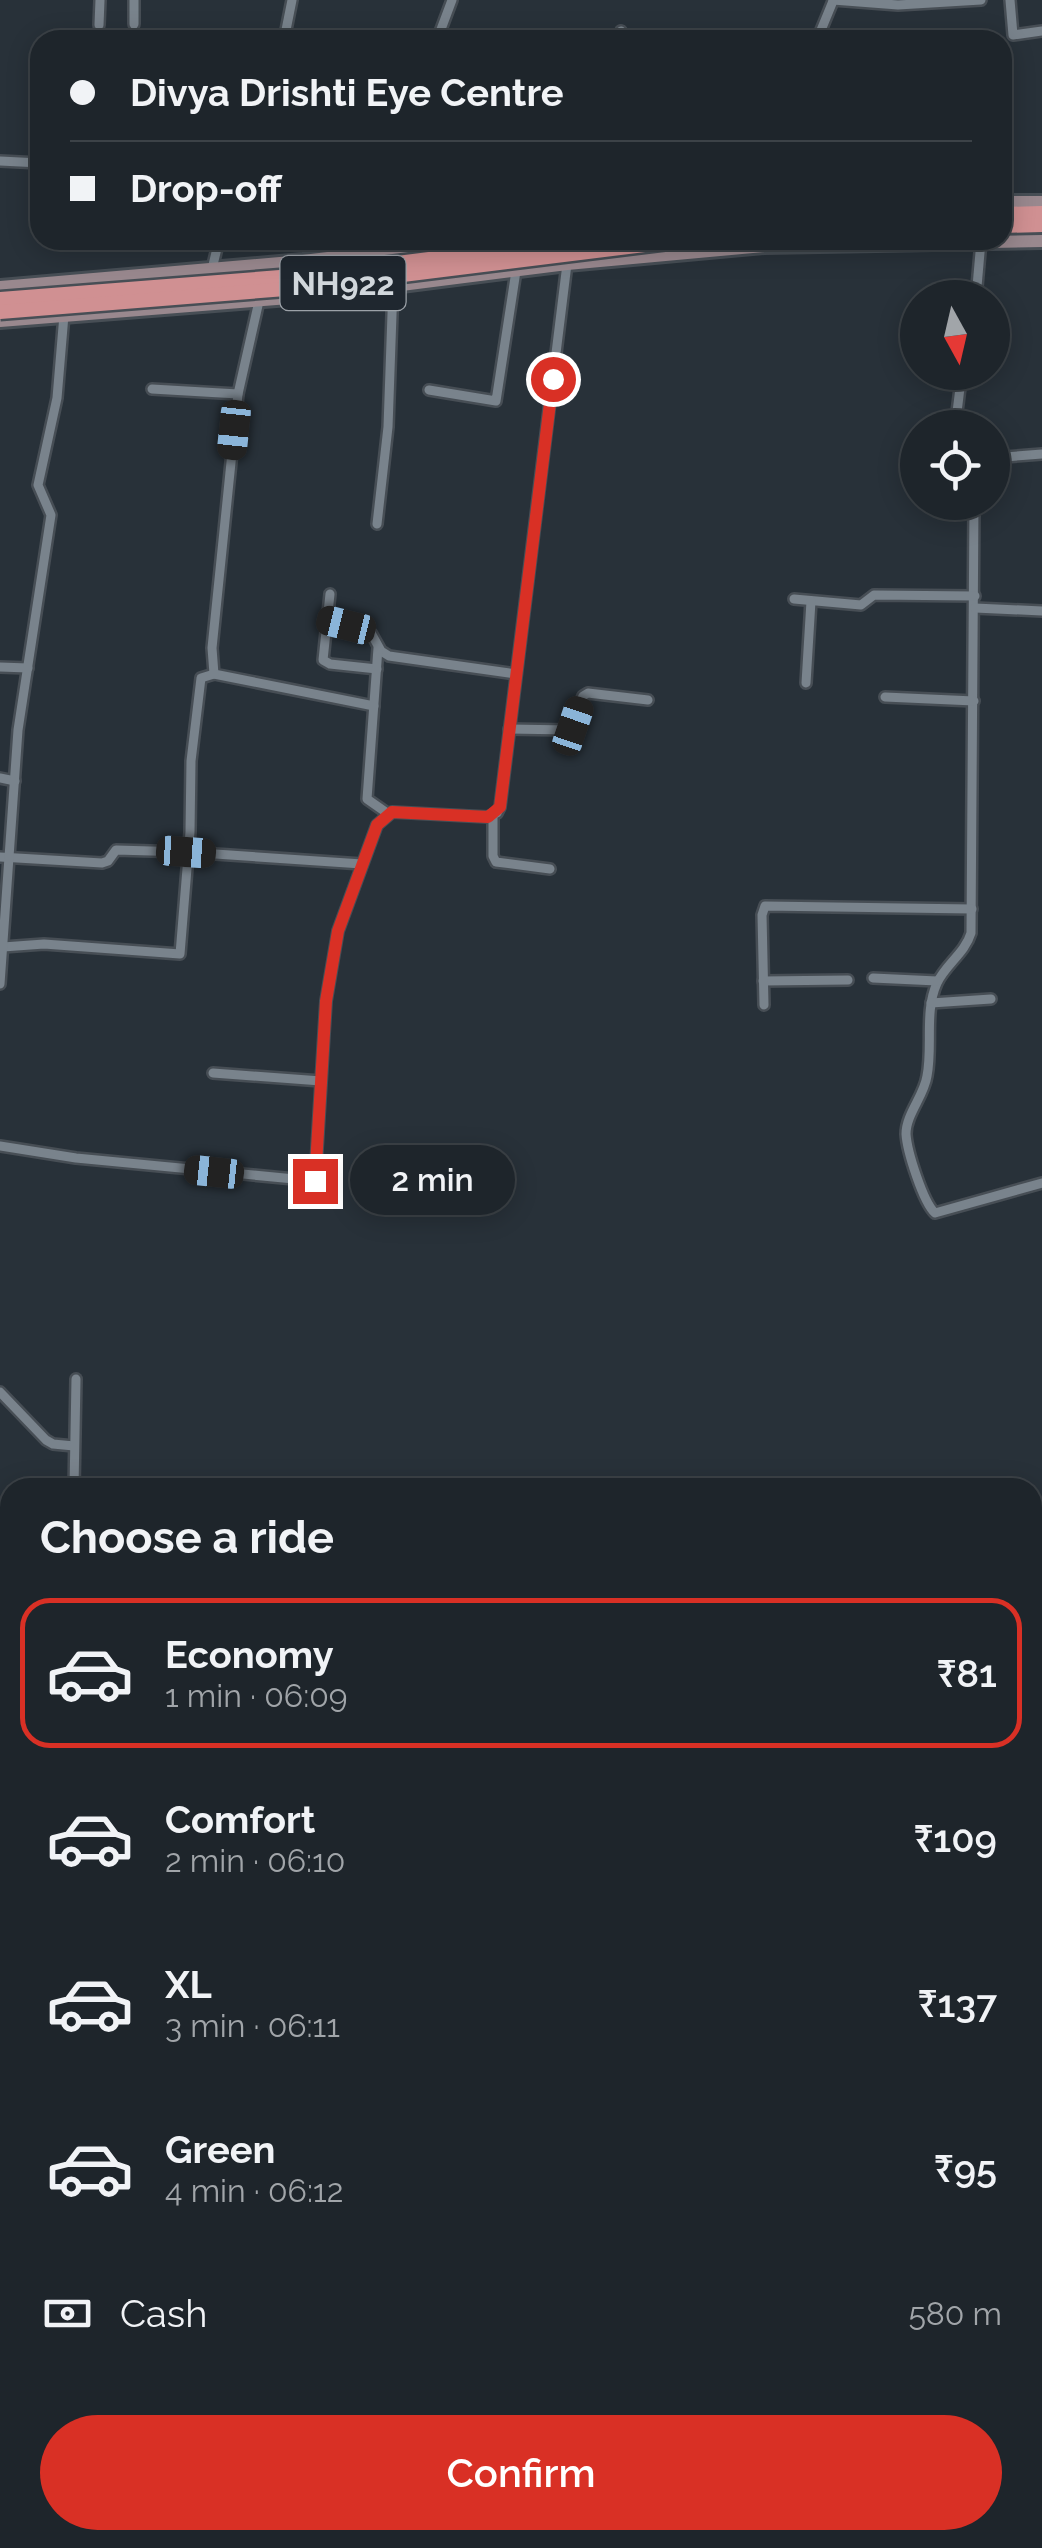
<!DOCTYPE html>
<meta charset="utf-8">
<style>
:root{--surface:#1e252b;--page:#2b3137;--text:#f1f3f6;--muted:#a1a5a9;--line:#3c4247;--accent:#d93025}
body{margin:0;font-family:Raleway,sans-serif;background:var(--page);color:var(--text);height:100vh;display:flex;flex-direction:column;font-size:38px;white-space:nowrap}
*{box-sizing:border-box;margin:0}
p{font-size:32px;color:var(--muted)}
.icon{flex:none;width:55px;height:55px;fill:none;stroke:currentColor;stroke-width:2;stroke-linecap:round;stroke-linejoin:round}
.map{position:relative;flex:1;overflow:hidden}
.drawer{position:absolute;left:0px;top:1478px;width:1042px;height:1072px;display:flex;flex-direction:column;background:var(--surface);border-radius:30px 30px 0 0;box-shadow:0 5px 25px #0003,0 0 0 2px var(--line)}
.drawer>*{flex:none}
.hud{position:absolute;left:30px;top:30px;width:982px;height:220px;border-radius:30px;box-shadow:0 5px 25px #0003,0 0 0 2px var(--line);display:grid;align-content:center;height:220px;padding:0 40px;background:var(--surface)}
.needle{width:65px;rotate:172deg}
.fabs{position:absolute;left:900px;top:280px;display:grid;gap:20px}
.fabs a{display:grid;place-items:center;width:110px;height:110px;border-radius:50%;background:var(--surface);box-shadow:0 5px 25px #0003,0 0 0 2px var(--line);font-size:50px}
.end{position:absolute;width:45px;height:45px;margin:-22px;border:12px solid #d93025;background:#fff;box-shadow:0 0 0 5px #fff}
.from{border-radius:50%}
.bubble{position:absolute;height:70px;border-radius:35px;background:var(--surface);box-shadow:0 5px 25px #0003,0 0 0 2px var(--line);font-size:32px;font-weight:600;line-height:70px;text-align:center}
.car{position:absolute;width:30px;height:60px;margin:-30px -15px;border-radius:12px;box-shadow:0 0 8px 2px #0007;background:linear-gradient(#222 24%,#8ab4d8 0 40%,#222 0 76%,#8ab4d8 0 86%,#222 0)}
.hud b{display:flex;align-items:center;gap:35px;height:95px;font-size:38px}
.hud b+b{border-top:2px solid var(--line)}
.hud i{width:25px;height:25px;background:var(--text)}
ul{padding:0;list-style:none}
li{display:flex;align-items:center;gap:30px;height:150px;margin:0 20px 15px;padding:0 20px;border:5px solid transparent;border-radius:30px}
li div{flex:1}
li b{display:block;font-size:38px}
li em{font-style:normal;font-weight:600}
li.current{border-color:var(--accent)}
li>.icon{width:90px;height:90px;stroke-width:1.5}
h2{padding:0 40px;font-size:45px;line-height:120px}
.pay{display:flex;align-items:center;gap:25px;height:110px;padding:0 40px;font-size:38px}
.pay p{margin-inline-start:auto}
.primary-button{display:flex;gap:20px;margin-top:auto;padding:20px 40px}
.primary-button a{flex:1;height:115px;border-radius:60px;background:var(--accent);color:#fff;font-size:40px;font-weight:600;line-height:115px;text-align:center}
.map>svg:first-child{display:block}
.park{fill:url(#park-dots)}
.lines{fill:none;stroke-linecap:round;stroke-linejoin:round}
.minor-casing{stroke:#474e55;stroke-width:14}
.tertiary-casing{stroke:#474e55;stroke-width:15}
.secondary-casing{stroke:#474e55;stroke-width:18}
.trunk-casing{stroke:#474e55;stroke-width:19}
.minor{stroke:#79838c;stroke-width:9}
.tertiary{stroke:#79838c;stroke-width:10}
.secondary{stroke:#99888e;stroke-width:12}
.trunk{stroke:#d09092;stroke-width:14}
.trunk-bridge-casing{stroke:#474e55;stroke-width:19;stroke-linecap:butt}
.trunk-bridge{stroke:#d09092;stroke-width:14}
.route{stroke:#d93025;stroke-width:12}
.labels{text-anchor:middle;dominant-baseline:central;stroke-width:8;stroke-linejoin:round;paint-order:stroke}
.shield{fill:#1f272f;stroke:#9ca2a8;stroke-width:2.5}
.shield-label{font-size:32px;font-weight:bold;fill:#d1d7dc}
</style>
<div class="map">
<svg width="1042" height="2548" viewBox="0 0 1042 2548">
<defs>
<pattern id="park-dots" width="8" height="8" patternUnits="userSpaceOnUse" patternTransform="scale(2.5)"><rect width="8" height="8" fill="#5f4747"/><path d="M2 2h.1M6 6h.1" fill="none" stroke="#756161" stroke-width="1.8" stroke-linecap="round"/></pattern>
</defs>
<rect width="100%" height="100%" fill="#283139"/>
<rect class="park" x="727" y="2540" width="160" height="8"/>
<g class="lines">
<defs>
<g id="minor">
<polyline points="134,0 134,24"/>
<polyline points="833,0 898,5 981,0"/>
<polyline points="1010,0 1013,35 1042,31"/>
<polyline points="99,25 100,0"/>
<polyline points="284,40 292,0"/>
<polyline points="437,40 452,0"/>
<polyline points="619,40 621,31"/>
<polyline points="817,40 833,1"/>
<polyline points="0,161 40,163"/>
<polyline points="212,269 219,240"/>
<polyline points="976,298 981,241"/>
<polyline points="259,301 238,394 212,648 214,674 374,706"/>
<polyline points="152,389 238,394"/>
<polyline points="429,390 496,401 516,271"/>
<polyline points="955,428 962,372"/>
<polyline points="992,458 1042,454"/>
<path d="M974,502L971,933C965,953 946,964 937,983C924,1012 933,1046 927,1076C924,1096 906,1114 906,1134C907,1151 923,1202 935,1213L1042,1183"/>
<polyline points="377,524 388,427 393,286"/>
<polyline points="330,594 323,660 330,664 377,669"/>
<polyline points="794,599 861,605 874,595 975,596"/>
<polyline points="975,608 1042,611"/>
<polyline points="327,620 371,633 381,651 389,656 516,674"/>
<polyline points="378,648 367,799 387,813"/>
<polyline points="0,667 28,668"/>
<polyline points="806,683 811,601"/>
<polyline points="885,697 974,701"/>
<polyline points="509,729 569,730 583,696 588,693 648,700"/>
<polyline points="0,778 15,781"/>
<polyline points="493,816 493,856 496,862 550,869"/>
<polyline points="0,857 102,863 108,861 116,850 186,852 362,864"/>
<polyline points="3,947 44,944 180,954 190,832 191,761 201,678 214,674"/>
<polyline points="873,978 937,981"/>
<polyline points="763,981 848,980"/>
<polyline points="0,984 18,730 51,515 38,485 57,398 64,315"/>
<polyline points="931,1003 991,999"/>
<polyline points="764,1005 762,915 765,906 972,909"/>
<polyline points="213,1073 321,1081"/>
<polyline points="0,1146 76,1158 315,1181 326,1001 338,931 377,825 392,812 488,817 497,813 500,807 567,264"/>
<polyline points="0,1392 46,1440 53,1444 74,1446"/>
<polyline points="74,1488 76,1379"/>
<polyline points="0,1543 10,1543"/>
<polyline points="0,2064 10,2064"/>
<polyline points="1032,2072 1042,2073"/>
<polyline points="1032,2216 1042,2216"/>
<polyline points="1032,2295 1042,2295"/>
<polyline points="1032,2383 1042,2384"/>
<polyline points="0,2397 10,2397"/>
<polyline points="1032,2474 1042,2475"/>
<polyline points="0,2491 10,2489"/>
<polyline points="203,2540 208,2544 256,2547"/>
<polyline points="627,2540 627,2548"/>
<polyline points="718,2540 718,2548"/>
<polyline points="891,2540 891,2548"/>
<polyline points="136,2548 137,2540"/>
<polyline points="981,2548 982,2540"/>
</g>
<g id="tertiary">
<polyline points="0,1962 10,1963"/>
<polyline points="1032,2007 1042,2008"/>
<polyline points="378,2540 379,2548"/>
</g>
<g id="secondary">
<polyline points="1002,202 1042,202"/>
<polyline points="0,287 303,261 479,240"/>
<polyline points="0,321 315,296 567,264 764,246 1042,241"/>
</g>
<g id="trunk">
<polyline points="1002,214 1042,213"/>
<polyline points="1002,226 1042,225"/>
</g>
</defs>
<use href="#minor" class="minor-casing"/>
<use href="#tertiary" class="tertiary-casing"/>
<use href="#secondary" class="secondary-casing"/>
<use href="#trunk" class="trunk-casing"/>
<use href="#minor" class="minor"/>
<use href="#tertiary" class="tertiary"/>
<use href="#secondary" class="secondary"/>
<use href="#trunk" class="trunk"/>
<defs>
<g id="trunk-bridge">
<polyline points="0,299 293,276 581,240"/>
<polyline points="0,312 298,288 685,240"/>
</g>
</defs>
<use href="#trunk-bridge" class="trunk-bridge-casing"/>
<use href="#trunk-bridge" class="trunk-bridge"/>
</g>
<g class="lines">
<polyline class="route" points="315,1181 326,1001 338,931 377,825 392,812 488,817 500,807 553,379"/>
</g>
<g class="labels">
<rect class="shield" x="280.5" y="256" width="125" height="54" rx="8"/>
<g class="shield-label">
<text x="343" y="283">NH922</text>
</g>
</g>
</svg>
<div class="fabs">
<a><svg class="needle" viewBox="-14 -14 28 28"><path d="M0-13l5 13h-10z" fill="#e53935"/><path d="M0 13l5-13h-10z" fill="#a1a5a9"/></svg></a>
<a><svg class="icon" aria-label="locate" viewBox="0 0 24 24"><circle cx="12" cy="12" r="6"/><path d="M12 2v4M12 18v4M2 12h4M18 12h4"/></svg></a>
</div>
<i class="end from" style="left:553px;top:379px"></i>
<i class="end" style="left:315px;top:1181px"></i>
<div class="bubble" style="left:350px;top:1145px;width:165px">2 min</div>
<i class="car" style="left:234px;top:430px;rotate:186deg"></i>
<i class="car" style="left:346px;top:625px;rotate:284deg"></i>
<i class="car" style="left:573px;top:726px;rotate:19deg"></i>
<i class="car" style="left:186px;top:852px;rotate:94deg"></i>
<i class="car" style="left:214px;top:1172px;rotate:276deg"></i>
<div class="hud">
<b><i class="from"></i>Divya Drishti Eye Centre</b>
<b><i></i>Drop-off</b>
</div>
<section class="drawer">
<h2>Choose a ride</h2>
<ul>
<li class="current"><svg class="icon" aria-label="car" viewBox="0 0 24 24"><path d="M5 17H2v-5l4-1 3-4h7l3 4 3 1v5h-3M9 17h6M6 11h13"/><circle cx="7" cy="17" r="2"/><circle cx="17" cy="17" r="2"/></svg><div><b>Economy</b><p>1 min · 06:09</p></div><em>₹81</em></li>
<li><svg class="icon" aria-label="car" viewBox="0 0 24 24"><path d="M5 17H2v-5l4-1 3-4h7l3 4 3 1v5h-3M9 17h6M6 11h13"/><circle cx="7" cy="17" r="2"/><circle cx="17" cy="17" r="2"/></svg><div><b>Comfort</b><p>2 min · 06:10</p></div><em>₹109</em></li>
<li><svg class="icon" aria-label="car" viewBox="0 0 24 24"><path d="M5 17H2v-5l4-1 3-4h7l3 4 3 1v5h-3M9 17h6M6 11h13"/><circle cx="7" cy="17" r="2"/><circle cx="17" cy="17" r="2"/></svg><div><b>XL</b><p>3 min · 06:11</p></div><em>₹137</em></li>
<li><svg class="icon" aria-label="car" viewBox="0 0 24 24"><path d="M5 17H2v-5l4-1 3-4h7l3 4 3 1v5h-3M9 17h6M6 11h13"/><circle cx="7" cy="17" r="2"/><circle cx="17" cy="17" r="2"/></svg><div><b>Green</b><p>4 min · 06:12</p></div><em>₹95</em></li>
</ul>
<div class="pay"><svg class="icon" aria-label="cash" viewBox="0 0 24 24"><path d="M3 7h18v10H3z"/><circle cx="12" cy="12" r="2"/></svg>Cash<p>580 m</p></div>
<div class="primary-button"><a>Confirm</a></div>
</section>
</div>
